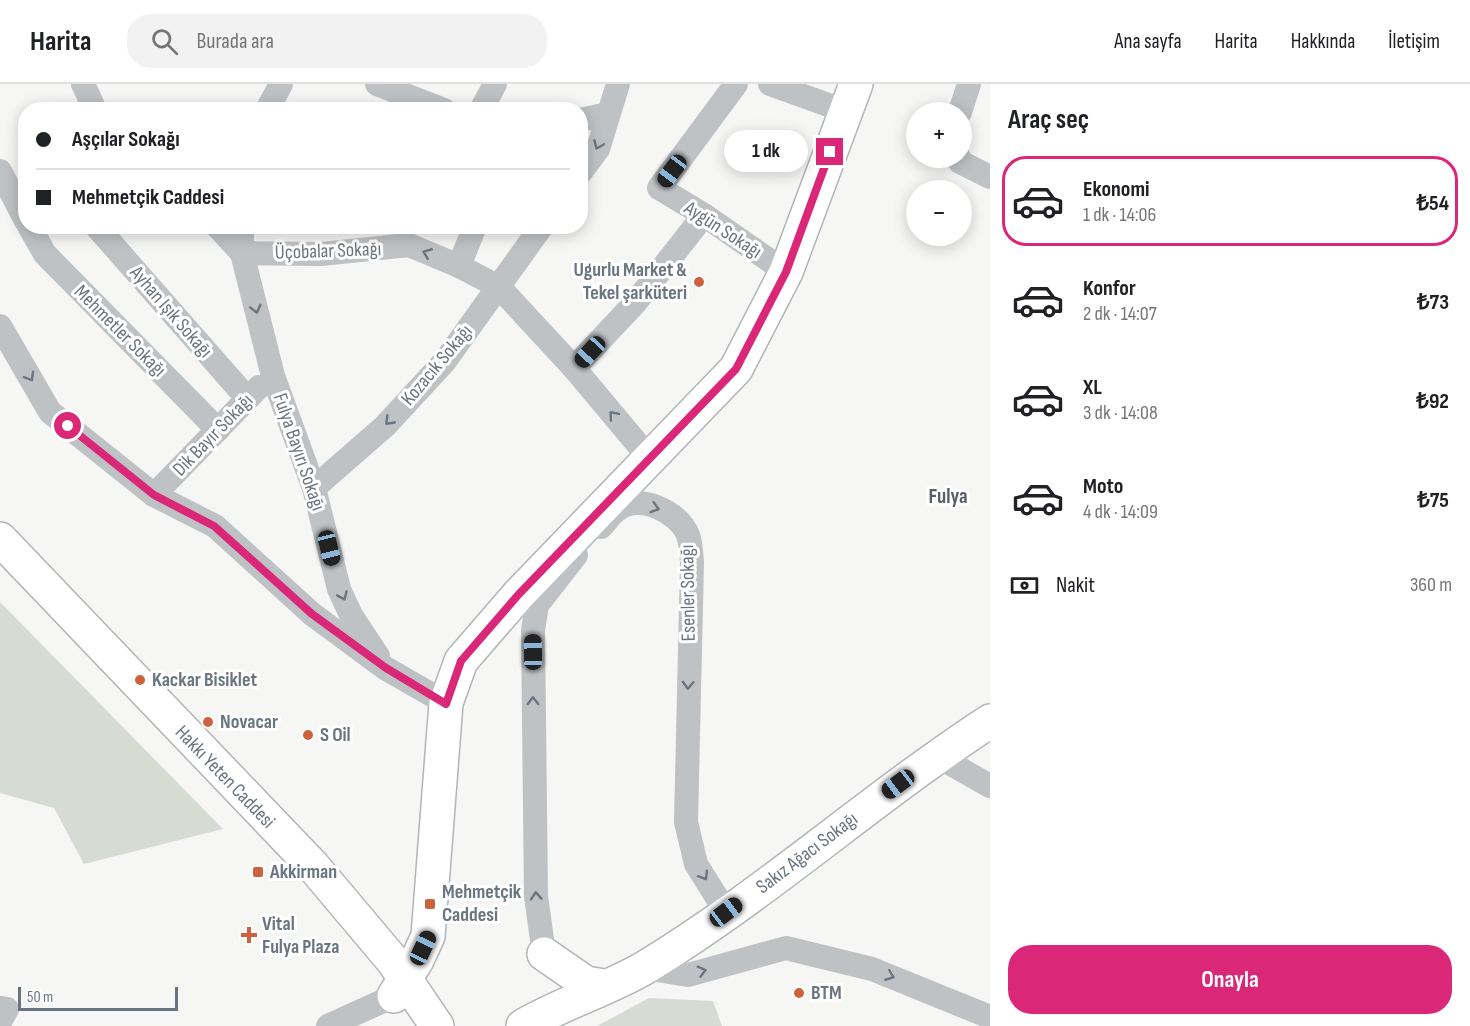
<!DOCTYPE html>
<html lang="tr">
<meta charset="utf-8">
<style>
:root{--surface:#fff;--page:#f2f2f2;--text:#202124;--muted:#757577;--line:#e0e0e0;--accent:#db2777}
body{margin:0;font-family:"Sofia Sans Condensed",sans-serif;background:var(--page);color:var(--text);height:100vh;display:flex;flex-direction:column;font-size:22px;white-space:nowrap}
*{box-sizing:border-box;margin:0}
p{font-size:20px;color:var(--muted)}
.icon{flex:none;width:33px;height:33px;fill:none;stroke:currentColor;stroke-width:2;stroke-linecap:round;stroke-linejoin:round}
.map{position:relative;flex:1;overflow:hidden}
.panel{display:flex;flex-direction:column;background:var(--surface);width:480px}
.panel>*{flex:none}
.banner{position:absolute;left:18px;top:18px;width:570px;height:132px;border-radius:24px;box-shadow:0 3px 15px #0003;display:grid;align-content:center;height:132px;padding:0 18px;background:var(--surface)}
.fabs{position:absolute;left:906px;top:18px;display:grid;gap:12px}
.fabs a{display:grid;place-items:center;width:66px;height:66px;border-radius:50%;background:var(--surface);box-shadow:0 3px 15px #0003;font-size:30px}
.scale{position:absolute;left:18px;bottom:15px;width:160px;box-sizing:border-box;padding-left:6px;border:3px solid #697681;border-top:0;font-size:16px;line-height:21px;white-space:nowrap;color:#697681;-webkit-text-stroke:4px #fff;paint-order:stroke}
.end{position:absolute;width:27px;height:27px;margin:-14px;border:8px solid #db2777;background:#fff;box-shadow:0 0 0 3px #fff}
.from{border-radius:50%}
.bubble{position:absolute;height:42px;border-radius:21px;background:var(--surface);box-shadow:0 3px 15px #0003;font-size:20px;font-weight:700;line-height:42px;text-align:center}
.car{position:absolute;width:18px;height:36px;margin:-18px -9px;border-radius:8px;box-shadow:0 0 4px 2px #0007;background:linear-gradient(#222 24%,#8ab4d8 0 40%,#222 0 76%,#8ab4d8 0 86%,#222 0)}
.banner b{display:flex;align-items:center;gap:21px;height:57px;font-size:22px}
.banner b+b{border-top:2px solid var(--line)}
.banner i{width:15px;height:15px;background:var(--text)}
ul{padding:0;list-style:none}
li{display:flex;align-items:center;gap:18px;height:90px;margin:0 12px 9px;padding:0 6px;border:3px solid transparent;border-radius:24px}
li div{flex:1}
li b{display:block;font-size:22px}
li em{font-style:normal;font-weight:700}
li.selected{border-color:var(--accent)}
li>.icon{width:54px;height:54px;stroke-width:1.5}
h2{padding:0 18px;font-size:27px;line-height:72px}
.pay{display:flex;align-items:center;gap:15px;height:66px;padding:0 18px;font-size:22px}
.pay p{margin-inline-start:auto}
.action{display:flex;gap:12px;margin-top:auto;padding:12px 18px}
.action a{flex:1;height:69px;border-radius:24px;background:var(--accent);color:#fff;font-size:24px;font-weight:700;line-height:69px;text-align:center}
header{display:flex;align-items:center;gap:36px;box-sizing:border-box;height:84px;padding:0 30px;background:var(--surface);border-bottom:2px solid var(--line)}
header strong{font-size:28px}
nav{display:flex;gap:33px;margin-inline-start:auto;font-size:21px}
.search{width:420px;height:54px;background:var(--page);display:flex;align-items:center;gap:15px;box-sizing:border-box;padding:0 21px;border-radius:24px;color:var(--muted);font-size:22px}
main{display:flex;flex:1;min-height:0}
.map>svg:first-child{display:block}
.green{fill:#d6dbd4}
.lines{fill:none;stroke-linecap:round;stroke-linejoin:round}
.secondary-casing{stroke:#b1b5b9;stroke-width:36}
.street{stroke:#bec2c5;stroke-width:24}
.secondary{stroke:#fff;stroke-width:33}
.oneway{stroke:#697681}
.route{stroke:#db2777;stroke-width:8}
.poi-dot{fill:#cd623e;stroke:#fff;stroke-width:2}
.labels{text-anchor:middle;dominant-baseline:central;stroke-width:6;stroke-linejoin:round;paint-order:stroke}
.street-label{font-size:20px;fill:#697681;stroke:#fff}
.poi-label{font-size:20px;font-weight:bold;fill:#697681;stroke:#fff;text-anchor:start}
.neighbourhood-label{font-size:21px;font-weight:bold;fill:#565f67;stroke:#fff}
</style>
<header>
<strong>Harita</strong>
<div class="search"><svg class="icon" aria-label="search" viewBox="0 0 24 24"><circle cx="10" cy="10" r="6"/><path d="M15 15l6 6"/></svg>Burada ara</div>
<nav><a>Ana sayfa</a><a>Harita</a><a>Hakkında</a><a>İletişim</a></nav>
</header>
<main>
<div class="map">
<svg width="990" height="942" viewBox="0 0 990 942">
<rect width="100%" height="100%" fill="#f6f6f4"/>
<g class="green">
<polygon points="0,518 223,745 84,780 54,724 0,709"/>
<polygon points="649,914 713,917 722,942 597,942"/>
</g>
<g class="lines">
<defs>
<g id="secondary">
<polyline points="0,455 313,782 393,877 437,942"/>
<polyline points="544,870 586,899 604,902"/>
<polyline points="394,912 417,876 428,852 446,619 461,577 519,510 736,285 786,188 856,0"/>
<path d="M523,942C562,919 607,906 646,883C766,810 872,714 990,637"/>
</g>
</defs>
<use href="#secondary" class="secondary-casing"/>
<g class="street">
<polyline points="83,0 95,26"/>
<polyline points="377,0 444,26"/>
<polyline points="736,0 659,104 704,131 786,188"/>
<polyline points="770,0 845,27"/>
<polyline points="267,26 281,0"/>
<polyline points="481,26 495,0"/>
<polyline points="960,28 969,0"/>
<polyline points="580,36 608,30"/>
<polyline points="959,74 960,78 990,93"/>
<polyline points="0,87 26,137"/>
<polyline points="580,89 598,65 618,0"/>
<polyline points="29,142 45,170 218,346"/>
<polyline points="96,142 247,314"/>
<polyline points="217,142 242,169"/>
<polyline points="242,142 242,169 273,292 314,404 339,505 351,531 378,572"/>
<polyline points="242,169 321,170 409,161 459,182 499,203 574,284 651,376"/>
<polyline points="459,182 475,142"/>
<polyline points="0,242 50,328 154,411 215,442 312,530 385,584 446,619"/>
<polyline points="574,284 635,219 704,131"/>
<polyline points="314,404 385,342 445,277 542,142"/>
<polyline points="154,411 259,303"/>
<path d="M601,443C606,438 611,430 617,426C639,409 678,427 688,451C691,459 691,470 692,478L686,738L696,780L726,828"/>
<polyline points="937,672 990,702"/>
<polyline points="544,870 536,812 533,546 537,521 576,471"/>
<polyline points="644,884 688,891 786,864 872,885 990,933"/>
<polyline points="0,924 7,925 0,938"/>
<polyline points="328,942 394,912"/>
</g>
<use href="#secondary" class="secondary"/>
</g>
<defs><path id="oneway-chevron" d="M-2-3.5L2.5 0L-2 3.5" fill="none" stroke-width="1.6" stroke-linecap="round" stroke-linejoin="round" transform="scale(1.5)"/></defs>
<g class="oneway">
<use href="#oneway-chevron" transform="translate(598 61) rotate(113)"/>
<use href="#oneway-chevron" transform="translate(427 169) rotate(-158)"/>
<use href="#oneway-chevron" transform="translate(256 225) rotate(76)"/>
<use href="#oneway-chevron" transform="translate(30 293) rotate(60)"/>
<use href="#oneway-chevron" transform="translate(613 331) rotate(-130)"/>
<use href="#oneway-chevron" transform="translate(389 337) rotate(134)"/>
<use href="#oneway-chevron" transform="translate(655 424) rotate(16)"/>
<use href="#oneway-chevron" transform="translate(343 512) rotate(66)"/>
<use href="#oneway-chevron" transform="translate(688 601) rotate(92)"/>
<use href="#oneway-chevron" transform="translate(533 617) rotate(-91)"/>
<use href="#oneway-chevron" transform="translate(704 792) rotate(58)"/>
<use href="#oneway-chevron" transform="translate(536 812) rotate(-94)"/>
<use href="#oneway-chevron" transform="translate(702 887) rotate(-15)"/>
<use href="#oneway-chevron" transform="translate(890 892) rotate(22)"/>
</g>
<g class="lines">
<polyline class="route" points="68,342 154,411 214,442 312,530 386,584 446,620 461,577 519,510 736,285 786,188 830,68"/>
</g>
<g class="poi-dot">
<circle cx="699" cy="198" r="6"/>
<circle cx="140" cy="596" r="6"/>
<circle cx="208" cy="638" r="6"/>
<circle cx="308" cy="651" r="6"/>
<rect x="252" y="782" width="12" height="12" rx="3"/>
<rect x="424" y="814" width="12" height="12" rx="3"/>
<path d="M246 842h6v6h6v6h-6v6h-6v-6h-6v-6h6z"/>
<circle cx="799" cy="909" r="6"/>
</g>
<g class="labels">
<g class="street-label">
<text transform="translate(723 146) rotate(33)">Aygün Sokağı</text>
<text transform="translate(328 167) rotate(-2)">Üçobalar Sokağı</text>
<text transform="translate(171 228) rotate(49)">Ayhan Işık Sokağı</text>
<text transform="translate(120 247) rotate(45)">Mehmetler Sokağı</text>
<text transform="translate(437 281) rotate(-50)">Kozacık Sokağı</text>
<text transform="translate(213 351) rotate(-46)">Dik Bayır Sokağı</text>
<text transform="translate(299 368) rotate(71)">Fulya Bayırı Sokağı</text>
<text transform="translate(688 509) rotate(-91)">Esenler Sokağı</text>
<text transform="translate(225 693) rotate(46)">Hakkı Yeten Caddesi</text>
<text transform="translate(807 769) rotate(-37)">Sakız Ağacı Sokağı</text>
</g>
<g class="poi-label">
<text x="687" y="186" text-anchor="end">Ugurlu Market &amp;<tspan x="687" dy="23">Tekel şarküteri</tspan></text>
<text x="152" y="596">Kackar Bisiklet</text>
<text x="220" y="638">Novacar</text>
<text x="320" y="651">S Oil</text>
<text x="270" y="788">Akkirman</text>
<text x="442" y="808">Mehmetçik<tspan x="442" dy="23">Caddesi</tspan></text>
<text x="262" y="840">Vital<tspan x="262" dy="23">Fulya Plaza</tspan></text>
<text x="811" y="909">BTM</text>
</g>
<g class="neighbourhood-label">
<text x="948" y="412">Fulya</text>
</g>
</g>
</svg>
<div class="fabs">
<a>+</a>
<a>−</a>
</div>
<div class="scale">50 m</div>
<i class="end from" style="left:68px;top:342px"></i>
<i class="end" style="left:830px;top:68px"></i>
<div class="bubble" style="left:724px;top:46px;width:84px">1 dk</div>
<i class="car" style="left:672px;top:87px;rotate:217deg"></i>
<i class="car" style="left:590px;top:268px;rotate:223deg"></i>
<i class="car" style="left:329px;top:464px;rotate:166deg"></i>
<i class="car" style="left:533px;top:568px;rotate:359deg"></i>
<i class="car" style="left:898px;top:700px;rotate:233deg"></i>
<i class="car" style="left:726px;top:828px;rotate:53deg"></i>
<i class="car" style="left:423px;top:864px;rotate:25deg"></i>
<div class="banner">
<b><i class="from"></i>Aşçılar Sokağı</b>
<b><i></i>Mehmetçik Caddesi</b>
</div>
</div>
<section class="panel">
<h2>Araç seç</h2>
<ul>
<li class="selected"><svg class="icon" aria-label="car" viewBox="0 0 24 24"><path d="M5 17H2v-5l4-1 3-4h7l3 4 3 1v5h-3M9 17h6M6 11h13"/><circle cx="7" cy="17" r="2"/><circle cx="17" cy="17" r="2"/></svg><div><b>Ekonomi</b><p>1 dk · 14:06</p></div><em>₺54</em></li>
<li><svg class="icon" aria-label="car" viewBox="0 0 24 24"><path d="M5 17H2v-5l4-1 3-4h7l3 4 3 1v5h-3M9 17h6M6 11h13"/><circle cx="7" cy="17" r="2"/><circle cx="17" cy="17" r="2"/></svg><div><b>Konfor</b><p>2 dk · 14:07</p></div><em>₺73</em></li>
<li><svg class="icon" aria-label="car" viewBox="0 0 24 24"><path d="M5 17H2v-5l4-1 3-4h7l3 4 3 1v5h-3M9 17h6M6 11h13"/><circle cx="7" cy="17" r="2"/><circle cx="17" cy="17" r="2"/></svg><div><b>XL</b><p>3 dk · 14:08</p></div><em>₺92</em></li>
<li><svg class="icon" aria-label="car" viewBox="0 0 24 24"><path d="M5 17H2v-5l4-1 3-4h7l3 4 3 1v5h-3M9 17h6M6 11h13"/><circle cx="7" cy="17" r="2"/><circle cx="17" cy="17" r="2"/></svg><div><b>Moto</b><p>4 dk · 14:09</p></div><em>₺75</em></li>
</ul>
<div class="pay"><svg class="icon" aria-label="cash" viewBox="0 0 24 24"><path d="M3 7h18v10H3z"/><circle cx="12" cy="12" r="2"/></svg>Nakit<p>360 m</p></div>
<div class="action"><a>Onayla</a></div>
</section>
</main>
